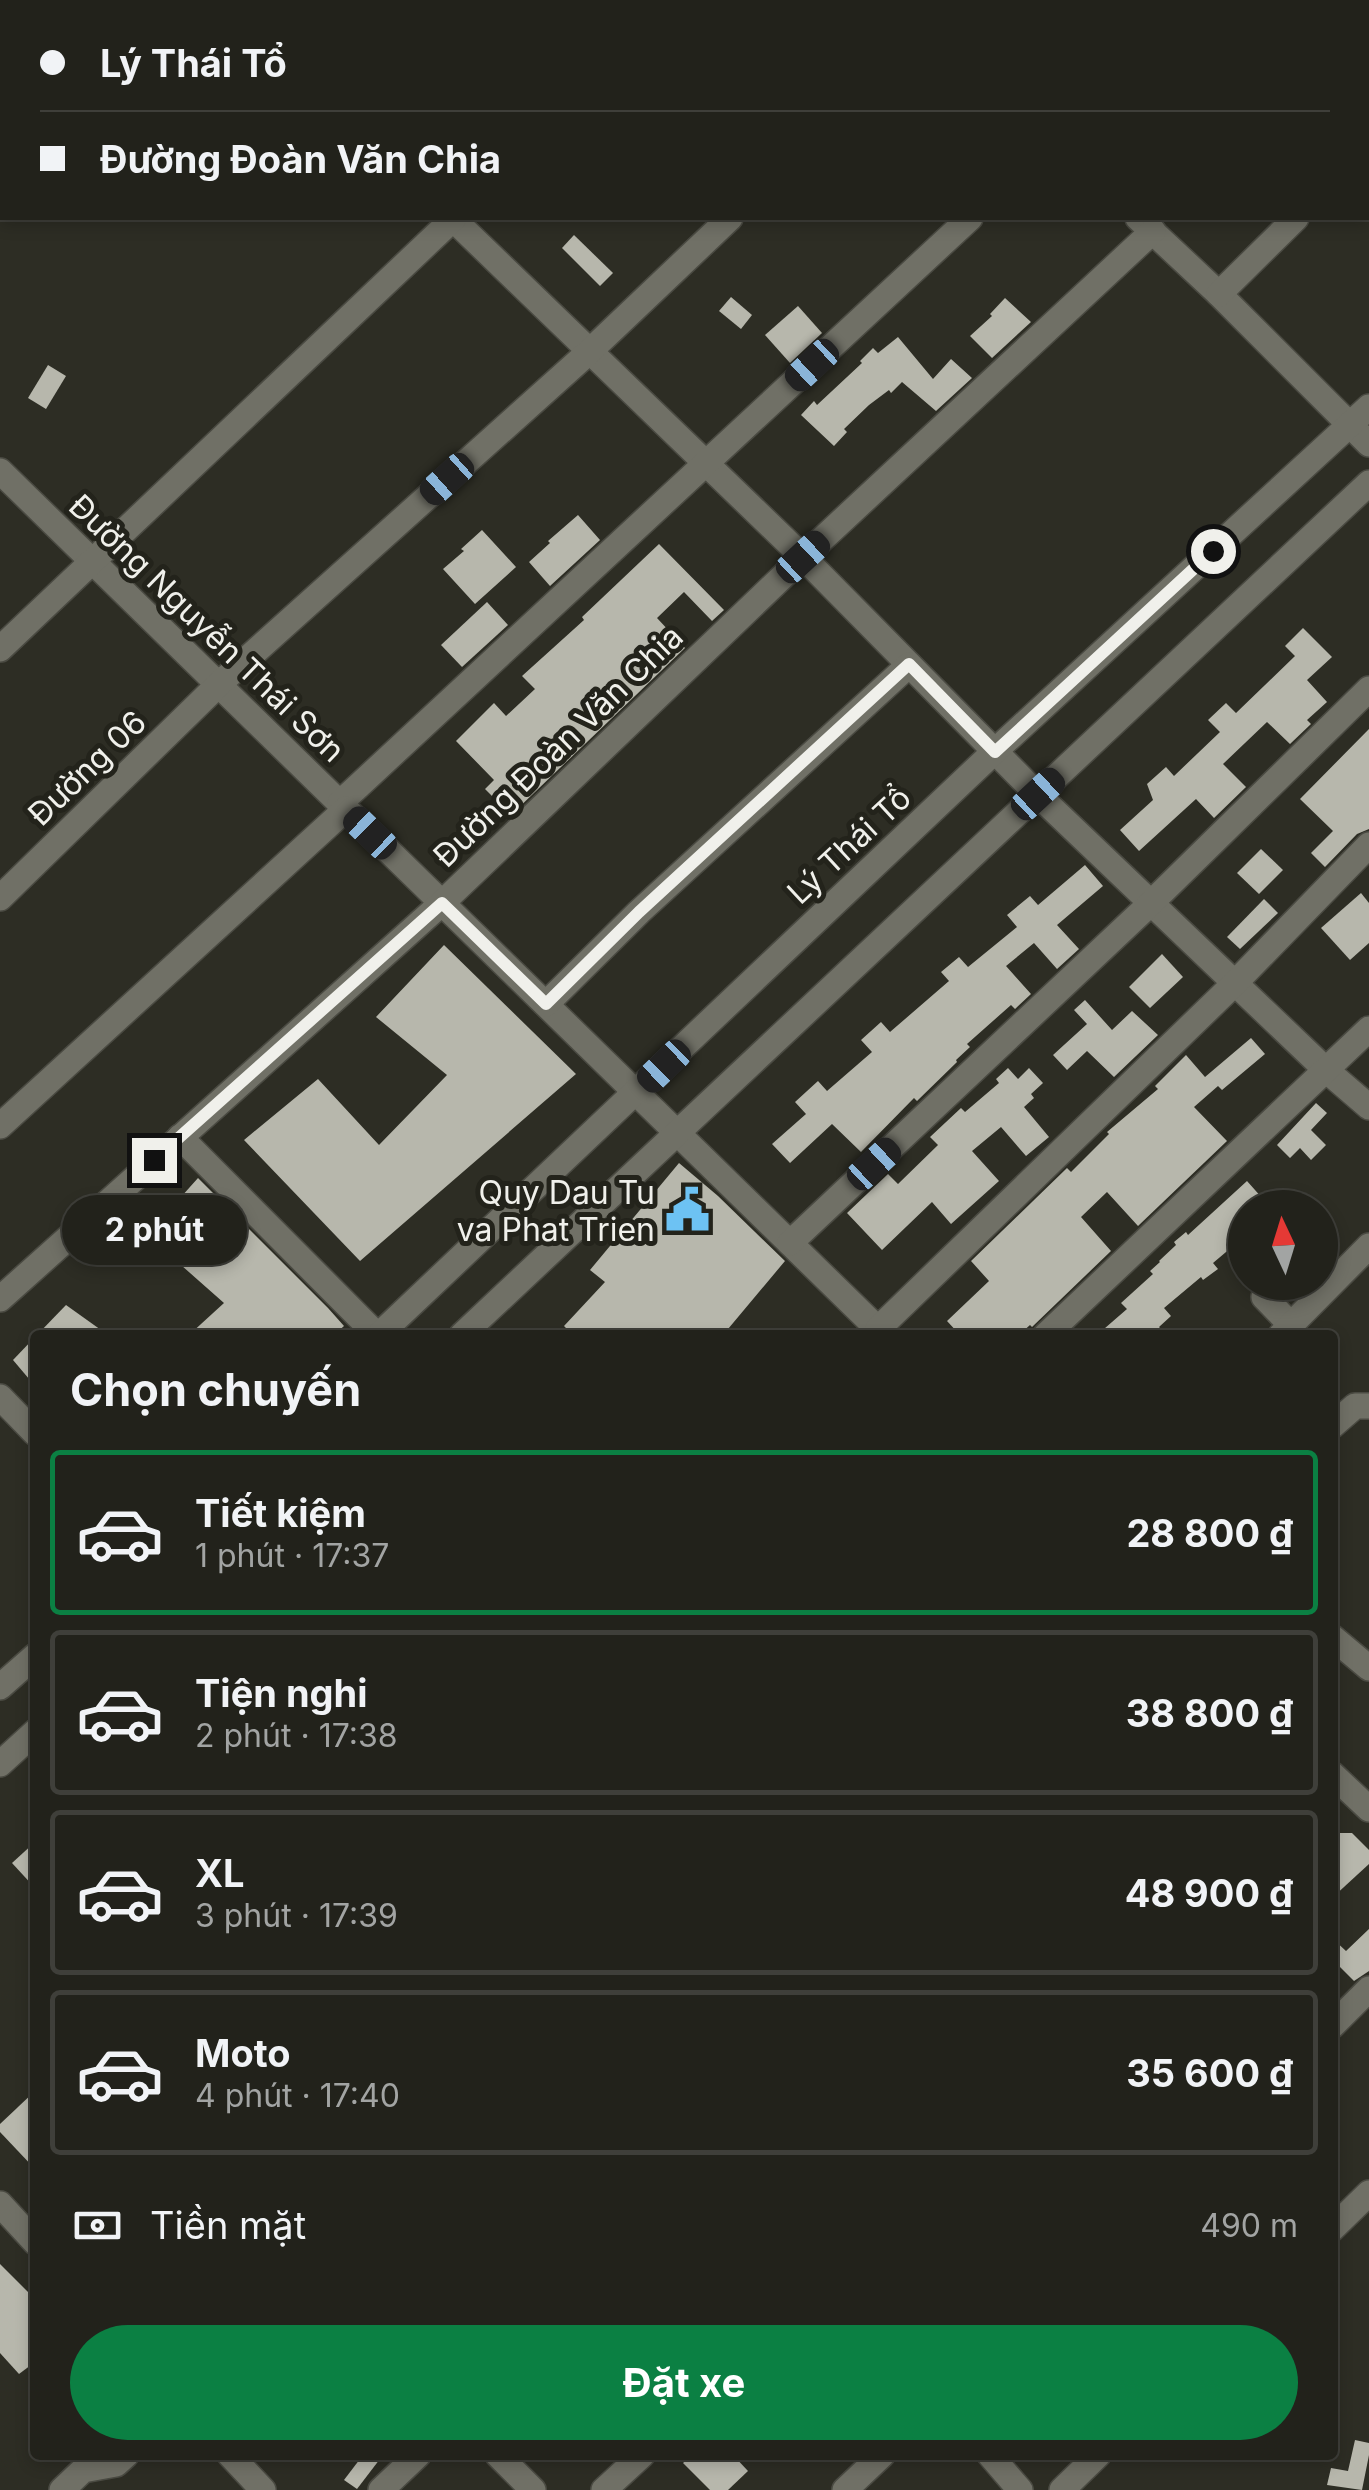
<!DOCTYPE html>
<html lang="vi">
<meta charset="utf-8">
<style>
:root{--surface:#22221b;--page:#2a2a24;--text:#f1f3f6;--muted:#a2a4a3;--line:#3f3f3a;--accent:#0b8043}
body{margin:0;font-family:Inter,sans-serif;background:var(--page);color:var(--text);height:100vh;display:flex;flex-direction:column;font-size:38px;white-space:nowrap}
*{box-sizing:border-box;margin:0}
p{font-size:32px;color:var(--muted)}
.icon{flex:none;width:55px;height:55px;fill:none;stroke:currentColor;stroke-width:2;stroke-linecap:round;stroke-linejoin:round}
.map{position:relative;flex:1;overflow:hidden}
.drawer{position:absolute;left:30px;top:1330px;width:1308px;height:1130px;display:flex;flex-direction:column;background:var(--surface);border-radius:10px;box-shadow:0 5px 15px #0003,0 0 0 2px var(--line)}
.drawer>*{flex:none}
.banner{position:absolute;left:0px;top:0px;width:1370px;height:220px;box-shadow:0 5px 15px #0003,0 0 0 2px var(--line);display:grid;align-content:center;height:220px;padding:0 40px;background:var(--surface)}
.needle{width:65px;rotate:356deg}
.buttons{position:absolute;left:1228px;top:1190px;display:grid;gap:20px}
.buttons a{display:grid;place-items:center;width:110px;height:110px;border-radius:50%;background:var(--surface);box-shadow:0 5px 15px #0003,0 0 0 2px var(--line);font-size:50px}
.end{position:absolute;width:45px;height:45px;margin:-22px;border:12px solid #f0f0eb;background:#111;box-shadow:0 0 0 5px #111}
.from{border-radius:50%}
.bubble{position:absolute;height:70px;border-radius:35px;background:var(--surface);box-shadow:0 5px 15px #0003,0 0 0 2px var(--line);font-size:32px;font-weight:700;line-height:70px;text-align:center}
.car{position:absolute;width:30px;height:60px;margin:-30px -15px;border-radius:12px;box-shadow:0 0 8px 2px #0007;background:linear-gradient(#222 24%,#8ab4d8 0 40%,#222 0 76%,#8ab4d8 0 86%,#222 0)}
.banner b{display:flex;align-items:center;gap:35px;height:95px;font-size:38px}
.banner b+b{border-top:2px solid var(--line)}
.banner i{width:25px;height:25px;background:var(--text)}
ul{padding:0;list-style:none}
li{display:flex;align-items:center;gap:30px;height:165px;margin:0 20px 15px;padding:0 20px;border:5px solid var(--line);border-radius:10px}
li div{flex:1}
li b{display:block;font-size:38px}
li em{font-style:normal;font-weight:700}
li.current{border-color:var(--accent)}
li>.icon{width:90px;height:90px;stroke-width:1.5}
h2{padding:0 40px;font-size:45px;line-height:120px}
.pay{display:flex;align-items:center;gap:25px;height:110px;padding:0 40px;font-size:38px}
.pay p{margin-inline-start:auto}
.button{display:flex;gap:20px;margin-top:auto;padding:20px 40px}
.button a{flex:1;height:115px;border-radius:60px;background:var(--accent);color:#fff;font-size:40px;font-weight:700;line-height:115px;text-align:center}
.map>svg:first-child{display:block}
.building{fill:#b7b7ac}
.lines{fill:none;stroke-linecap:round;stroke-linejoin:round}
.minor-casing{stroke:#4a4a42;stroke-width:28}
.minor{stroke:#707066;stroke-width:25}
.route{stroke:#f0f0eb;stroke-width:12}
.labels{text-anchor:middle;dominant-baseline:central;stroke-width:10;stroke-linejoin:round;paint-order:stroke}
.street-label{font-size:32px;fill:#f0f0eb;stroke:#23231b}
.poi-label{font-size:32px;fill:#f0f0eb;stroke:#23231b;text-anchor:end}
</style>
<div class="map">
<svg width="1369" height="2490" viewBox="0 0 1369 2490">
<rect width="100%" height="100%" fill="#2d2d24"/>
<g class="building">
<polygon points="574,235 613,273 600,286 562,248"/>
<polygon points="731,297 752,315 741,329 719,311"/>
<polygon points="1005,298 1031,322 992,358 970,336 992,316 990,314"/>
<polygon points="798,306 822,333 790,363 765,335"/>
<polygon points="898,337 933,379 951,359 972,378 936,411 902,382 891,393 889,390 869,405 844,429 847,432 834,446 801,415 814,401 817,405 862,363 860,361 873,348 878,353"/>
<polygon points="48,365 66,376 46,409 28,398"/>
<polygon points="578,515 600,540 550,586 529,562 550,543 548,541"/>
<polygon points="482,530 516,567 475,604 443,569 464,551 461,549"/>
<polygon points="659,544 724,610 712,621 684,592 657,618 685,648 511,815 485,789 494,780 456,741 494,703 506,716 535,689 522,676 584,620 582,617"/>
<polygon points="487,602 508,625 462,667 441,645"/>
<polygon points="1303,628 1332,657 1307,680 1327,702 1307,720 1311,724 1290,744 1267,722 1223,764 1246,787 1214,818 1196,799 1139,851 1120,830 1153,800 1147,784 1166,767 1174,776 1220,732 1208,720 1226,703 1236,713 1295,656 1285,646"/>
<polygon points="1369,729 1369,829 1357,834 1325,867 1311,853 1333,831 1300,799"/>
<polygon points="1261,849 1283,870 1259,894 1237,873"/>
<polygon points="1085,865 1103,886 1057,925 1079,949 1057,969 1034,943 1006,966 1031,994 1015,1009 1011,1005 967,1044 970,1047 956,1060 957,1062 917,1101 914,1098 861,1152 832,1124 790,1163 772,1144 806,1114 795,1102 818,1081 827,1091 872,1052 861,1040 881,1022 890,1032 949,981 941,972 959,957 968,967 1017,927 1007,915 1030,896 1038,905"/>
<polygon points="1361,893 1369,903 1369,943 1350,960 1321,928"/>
<polygon points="1264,899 1278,913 1240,949 1227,937"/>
<polygon points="444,945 576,1074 360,1261 244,1140 318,1079 379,1145 447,1075 376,1017"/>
<polygon points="1162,954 1183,977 1150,1008 1129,987"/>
<polygon points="1085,1000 1112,1030 1132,1011 1158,1035 1114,1077 1087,1051 1067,1070 1053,1055 1087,1024 1074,1010"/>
<polygon points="1251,1038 1265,1054 1222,1090 1218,1086 1194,1107 1227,1141 1138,1226 1107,1192 1081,1217 1111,1251 1032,1327 1030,1325 1019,1335 960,1335 947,1321 989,1281 971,1261 1067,1168 1071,1172 1109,1134 1107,1132 1158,1089 1155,1086 1186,1055 1205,1077"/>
<polygon points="1008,1068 1018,1079 1029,1068 1043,1083 1031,1094 1034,1098 1024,1107 1049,1137 1026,1156 1001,1127 972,1151 999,1181 951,1224 932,1202 882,1250 847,1213 888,1174 898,1184 938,1145 930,1137 961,1108 965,1112 999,1083 996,1079"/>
<polygon points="1316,1103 1327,1113 1311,1130 1326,1145 1311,1160 1300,1148 1290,1158 1277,1145"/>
<polygon points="679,1163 718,1196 785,1261 723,1335 573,1335 564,1326 605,1282 590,1270"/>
<polygon points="198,1178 328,1308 344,1326 334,1335 189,1335 224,1303 147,1235"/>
<polygon points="1247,1181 1271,1208 1245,1208 1245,1236 1213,1263 1218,1269 1203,1280 1201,1277 1164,1308 1171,1316 1159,1327 1166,1335 1097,1335 1127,1309 1121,1303 1153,1274 1150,1271 1160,1262 1159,1261 1176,1245 1174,1242 1186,1232 1188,1235"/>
<polygon points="66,1305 108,1335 37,1335"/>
<polygon points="35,1337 35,1386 13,1360"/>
<polygon points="1332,1833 1352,1833 1369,1850 1369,1864 1332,1898"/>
<polygon points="35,1842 35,1888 12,1863"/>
<polygon points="1369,1929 1369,1971 1354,1981 1332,1959 1332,1938 1346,1951"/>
<polygon points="35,2091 35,2169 0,2132 0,2124"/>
<polygon points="0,2264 35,2299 35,2362 19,2374 0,2353"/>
<polygon points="1355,2440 1369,2443 1369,2455 1362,2490 1327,2485 1331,2468 1348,2471"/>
<polygon points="363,2455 383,2455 357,2489 344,2480"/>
<polygon points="692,2455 733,2455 748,2471 728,2490 710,2490 683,2463"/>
</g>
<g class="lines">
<defs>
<g id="minor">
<polyline points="298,0 300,2"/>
<polyline points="910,0 912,2"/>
<polyline points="1140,0 1143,2"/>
<polyline points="86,2 89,0"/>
<polyline points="680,2 682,0"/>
<polyline points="957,2 960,0"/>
<polyline points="0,55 2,54"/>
<polyline points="1368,147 1369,145"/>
<polyline points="452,218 803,557 1038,795 1326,1070 1369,1107"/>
<polyline points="1138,218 1219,294 1369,444"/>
<polyline points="1219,294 1296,218"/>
<polyline points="0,471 884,1335"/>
<polyline points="0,649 454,218"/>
<polyline points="340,803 970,218"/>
<polyline points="0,898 219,684 590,351 730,218"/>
<polyline points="546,1004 639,912 909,665"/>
<polyline points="0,1126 346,809"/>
<polyline points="180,1137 377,1335"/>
<polyline points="790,1243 1151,903 1369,689"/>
<polyline points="1279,1282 1264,1297 1291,1325"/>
<polyline points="0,1299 442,903 803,557 1153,231"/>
<polyline points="878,1329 1235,983 1369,845"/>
<polyline points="379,1335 995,751 1369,407"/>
<polyline points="462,1335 1369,483"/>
<polyline points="1046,1335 1369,1029"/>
<polyline points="1281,1335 1369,1246"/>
<polyline points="0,1397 35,1433"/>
<polyline points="1332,1426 1355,1406 1369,1406"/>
<polyline points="1332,1637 1369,1668"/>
<polyline points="0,1687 35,1656"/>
<polyline points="0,1764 35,1732"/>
<polyline points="1332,1774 1369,1809"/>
<polyline points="1332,2026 1369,1989"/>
<polyline points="0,2204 35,2242"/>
<polyline points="1332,2229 1369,2193"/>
<polyline points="230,2455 263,2490"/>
<polyline points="498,2455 533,2490"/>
<polyline points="990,2455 1020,2490"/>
<polyline points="62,2490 83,2470 116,2464 126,2455"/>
<polyline points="381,2490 418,2455"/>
<polyline points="604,2490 642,2455"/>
<polyline points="845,2490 882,2455"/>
<polyline points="1062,2490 1098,2455"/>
</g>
</defs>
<use href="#minor" class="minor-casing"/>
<use href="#minor" class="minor"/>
</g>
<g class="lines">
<polyline class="route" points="154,1160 442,903 546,1004 639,912 909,664 995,752 1213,551"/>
</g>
<defs>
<symbol id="civic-bare" viewBox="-9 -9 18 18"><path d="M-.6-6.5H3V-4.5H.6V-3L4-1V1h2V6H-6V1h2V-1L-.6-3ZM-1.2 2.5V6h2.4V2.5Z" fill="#6dc2f3" stroke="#23231b" stroke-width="2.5" paint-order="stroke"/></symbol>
</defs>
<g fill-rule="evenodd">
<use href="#civic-bare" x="656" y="1178" width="63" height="63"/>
</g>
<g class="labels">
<g class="street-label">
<text transform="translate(207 628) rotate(44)">Đường Nguyễn Thái Sơn</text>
<text transform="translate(558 746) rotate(-44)">Đường Đoàn Văn Chia</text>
<text transform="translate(87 768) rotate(-44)">Đường 06</text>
<text transform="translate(849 845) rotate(-43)">Lý Thái Tổ</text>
</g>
<g class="poi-label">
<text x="655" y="1192">Quy Dau Tu<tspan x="655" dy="37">va Phat Trien</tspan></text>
</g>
</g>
</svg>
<div class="buttons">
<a><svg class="needle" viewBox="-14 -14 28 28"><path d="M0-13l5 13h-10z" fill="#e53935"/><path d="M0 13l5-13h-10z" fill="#a2a4a3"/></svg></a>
</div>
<i class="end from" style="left:1213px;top:551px"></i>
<i class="end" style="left:154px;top:1160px"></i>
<div class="bubble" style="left:62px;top:1195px;width:185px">2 phút</div>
<i class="car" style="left:812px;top:365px;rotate:227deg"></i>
<i class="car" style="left:447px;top:479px;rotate:228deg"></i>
<i class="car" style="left:803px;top:557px;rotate:47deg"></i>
<i class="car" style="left:1038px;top:794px;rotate:47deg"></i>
<i class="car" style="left:370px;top:833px;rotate:314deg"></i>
<i class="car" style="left:664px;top:1066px;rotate:226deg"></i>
<i class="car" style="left:874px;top:1164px;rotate:47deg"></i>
<div class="banner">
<b><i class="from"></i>Lý Thái Tổ</b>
<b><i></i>Đường Đoàn Văn Chia</b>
</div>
<section class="drawer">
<h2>Chọn chuyến</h2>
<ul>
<li class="current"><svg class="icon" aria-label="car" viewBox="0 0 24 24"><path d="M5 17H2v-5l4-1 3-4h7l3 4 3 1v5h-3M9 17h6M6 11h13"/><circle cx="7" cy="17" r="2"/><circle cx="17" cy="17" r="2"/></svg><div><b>Tiết kiệm</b><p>1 phút · 17:37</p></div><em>28 800 ₫</em></li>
<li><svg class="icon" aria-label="car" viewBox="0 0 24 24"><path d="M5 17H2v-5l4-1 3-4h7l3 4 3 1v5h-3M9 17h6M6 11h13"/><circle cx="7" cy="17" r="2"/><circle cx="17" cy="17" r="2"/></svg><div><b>Tiện nghi</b><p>2 phút · 17:38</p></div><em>38 800 ₫</em></li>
<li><svg class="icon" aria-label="car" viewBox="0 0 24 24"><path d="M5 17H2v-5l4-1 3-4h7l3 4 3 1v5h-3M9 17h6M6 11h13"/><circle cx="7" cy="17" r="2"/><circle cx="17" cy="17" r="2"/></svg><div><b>XL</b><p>3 phút · 17:39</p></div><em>48 900 ₫</em></li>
<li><svg class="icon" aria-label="car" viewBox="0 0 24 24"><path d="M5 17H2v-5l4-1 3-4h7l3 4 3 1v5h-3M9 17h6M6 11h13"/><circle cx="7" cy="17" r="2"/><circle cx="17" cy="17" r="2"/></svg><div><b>Moto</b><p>4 phút · 17:40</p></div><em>35 600 ₫</em></li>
</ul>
<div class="pay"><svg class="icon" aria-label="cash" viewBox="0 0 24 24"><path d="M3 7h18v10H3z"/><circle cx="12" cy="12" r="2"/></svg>Tiền mặt<p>490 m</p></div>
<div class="button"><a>Đặt xe</a></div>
</section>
</div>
